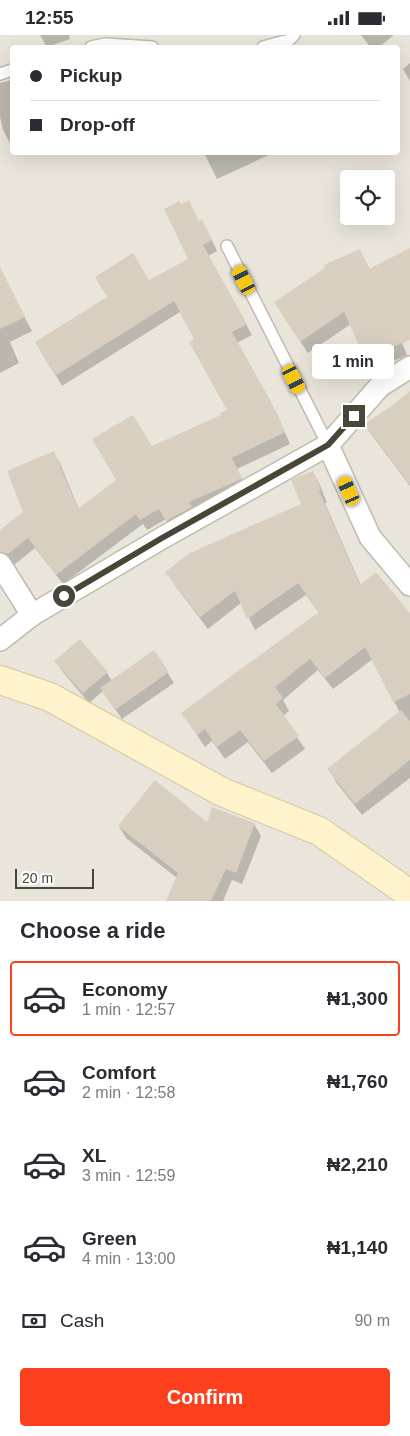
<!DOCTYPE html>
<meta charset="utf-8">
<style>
:root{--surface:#fff;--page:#f2f2f3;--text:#2b2b33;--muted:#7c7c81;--line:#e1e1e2;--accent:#fc3f1d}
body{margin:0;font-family:Arial,sans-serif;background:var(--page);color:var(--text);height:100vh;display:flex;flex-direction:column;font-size:19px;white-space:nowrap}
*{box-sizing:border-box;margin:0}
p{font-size:16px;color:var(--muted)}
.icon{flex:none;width:28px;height:28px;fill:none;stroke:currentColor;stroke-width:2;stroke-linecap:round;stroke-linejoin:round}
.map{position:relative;height:866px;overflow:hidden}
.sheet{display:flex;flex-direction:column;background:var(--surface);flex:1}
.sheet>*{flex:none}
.guide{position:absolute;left:10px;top:10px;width:390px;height:110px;border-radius:5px;box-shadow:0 5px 20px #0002;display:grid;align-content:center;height:110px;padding:0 20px;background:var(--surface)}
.controls{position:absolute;left:340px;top:135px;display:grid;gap:10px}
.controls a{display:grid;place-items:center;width:55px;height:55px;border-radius:5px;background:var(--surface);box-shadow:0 5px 20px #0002;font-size:25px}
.scale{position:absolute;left:15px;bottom:12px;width:79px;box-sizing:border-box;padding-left:5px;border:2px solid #4b4439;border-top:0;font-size:14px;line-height:18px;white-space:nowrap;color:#4b4439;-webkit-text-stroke:4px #fff;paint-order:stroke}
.end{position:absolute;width:22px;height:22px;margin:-11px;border:6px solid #4b4439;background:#fff;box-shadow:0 0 0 2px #fff}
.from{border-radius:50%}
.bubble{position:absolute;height:35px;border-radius:5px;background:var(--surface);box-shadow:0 5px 20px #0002;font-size:16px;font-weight:600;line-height:35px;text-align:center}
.car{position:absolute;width:15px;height:30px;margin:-15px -8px;border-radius:6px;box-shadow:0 0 4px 1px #0007;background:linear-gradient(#f5c518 24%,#345 0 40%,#f5c518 0 76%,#345 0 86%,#f5c518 0)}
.guide b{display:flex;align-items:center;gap:18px;height:48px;font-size:19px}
.guide b+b{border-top:1px solid var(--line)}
.guide i{width:12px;height:12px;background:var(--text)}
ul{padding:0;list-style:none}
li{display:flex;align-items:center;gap:15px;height:75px;margin:0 10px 8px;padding:0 10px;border:2px solid transparent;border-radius:5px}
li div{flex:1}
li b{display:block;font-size:19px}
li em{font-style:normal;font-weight:600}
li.current{border-color:var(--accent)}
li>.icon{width:45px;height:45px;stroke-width:1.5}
h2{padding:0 20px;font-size:22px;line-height:60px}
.pay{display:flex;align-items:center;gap:12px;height:55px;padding:0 20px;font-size:19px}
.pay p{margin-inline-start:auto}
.cta{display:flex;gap:10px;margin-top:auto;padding:10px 20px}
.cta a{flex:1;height:58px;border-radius:5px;background:var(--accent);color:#fff;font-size:20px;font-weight:600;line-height:58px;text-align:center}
.status{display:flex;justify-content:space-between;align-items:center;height:35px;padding:0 25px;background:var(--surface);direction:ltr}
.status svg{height:14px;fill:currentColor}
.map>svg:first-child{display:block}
.residential{fill:#eae5da;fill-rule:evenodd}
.shadow{fill:#0003}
.building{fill:#d8cfc1}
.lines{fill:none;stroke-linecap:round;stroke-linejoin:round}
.lane-casing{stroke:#c2bbae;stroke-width:14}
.street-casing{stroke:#c2bbae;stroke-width:24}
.secondary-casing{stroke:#d6c79b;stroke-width:30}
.lane{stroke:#fff;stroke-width:11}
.street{stroke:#fff;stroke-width:21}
.secondary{stroke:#fff3cd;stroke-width:28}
.route{stroke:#4b4439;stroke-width:6}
</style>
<div class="status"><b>12:55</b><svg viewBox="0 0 49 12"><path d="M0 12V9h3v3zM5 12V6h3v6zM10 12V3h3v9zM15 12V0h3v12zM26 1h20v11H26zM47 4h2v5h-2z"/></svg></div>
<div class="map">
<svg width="410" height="866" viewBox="0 0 410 866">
<rect width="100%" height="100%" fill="#f6f3ec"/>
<path class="residential" d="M0,0H410V866H0ZM12,12H398V118H12ZM349,144H386V181H349Z"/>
<g class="shadow">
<polygon points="40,0 69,0 70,4 47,12"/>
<polygon points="361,0 394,0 379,12 370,12"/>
<polygon points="410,28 410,46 403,34"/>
<polygon points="12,45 12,108 10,108 3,95 0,82 0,48"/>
<polygon points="204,118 273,118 217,144"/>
<polygon points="199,187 208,197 217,216 208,221 252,300 237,308 276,377 290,409 237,434 247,455 173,496 166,484 147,495 143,489 63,549 35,513 14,530 7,527 0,519 0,497 25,477 54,418 60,428 79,475 118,445 152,413 222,381 229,375 196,305 180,277 62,351 37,307 189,224"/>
<polygon points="410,214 410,294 399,300 407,320 373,335 366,324 351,289 308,318 282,279 360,216 370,235"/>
<polygon points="0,251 19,272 32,296 10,307 19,328 0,338"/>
<polygon points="410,368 410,451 371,399 365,390"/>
<polygon points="313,437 320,450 327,468 325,468 361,551 410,580 410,743 362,780 336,747 329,734 400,678 373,624 333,654 318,635 283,665 289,676 283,681 305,714 272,738 248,707 225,724 212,706 205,712 183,679 320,579 306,560 255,595 241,568 208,594 174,549 167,537 303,469"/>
<polygon points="154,617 174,648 122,684 103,656 89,668 62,636 56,626 107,638 112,646"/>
<polygon points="207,789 254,789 261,801 242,849 232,845 223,866 167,866 177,843 126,803 119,791"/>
</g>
<g class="building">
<polygon points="189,165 199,186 202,184 212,205 203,210 247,289 232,297 270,365 285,397 232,423 242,444 189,467 192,472 166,486 159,474 140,485 136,479 56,540 28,503 8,519 0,517 0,495 23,477 7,436 54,416 78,474 116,445 92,404 133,380 152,411 221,380 220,378 227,375 189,307 194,304 174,266 55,341 35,307 107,262 95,242 133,218 149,245 188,224 164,174 179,166 181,169"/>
<polygon points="410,213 410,305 365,324 344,277 300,307 274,267 325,233 324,230 360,214 369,234"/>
<polygon points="0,232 25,282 0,294"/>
<polygon points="410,356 410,450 364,389 392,371"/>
<polygon points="313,436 321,455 319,456 360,550 376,537 410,578 410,659 393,667 365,612 325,643 310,624 275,652 283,663 276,669 299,701 264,726 240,695 217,712 205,694 197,700 181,678 319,577 298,548 247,584 235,556 200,582 165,537 190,518 301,469 291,445"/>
<polygon points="80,604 108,637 83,658 54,626"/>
<polygon points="154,615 169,637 115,675 100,653"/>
<polygon points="401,675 410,686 410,725 355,769 327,734"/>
<polygon points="155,745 207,787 212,772 255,788 236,838 226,834 211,866 166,866 178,838 118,791"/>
</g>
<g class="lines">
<defs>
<g id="lane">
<polyline points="91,12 105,9 152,12"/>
<polyline points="263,12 289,5 294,0"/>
<polyline points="0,39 12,35"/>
<polyline points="227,211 328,410"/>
</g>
<g id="street">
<polyline points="328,410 370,502 410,550"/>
<polyline points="0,529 32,580"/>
<polyline points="0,605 32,580 162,503 328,410 380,351 410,332"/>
</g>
<polyline id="secondary" points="0,645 50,662 222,757 319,796 410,859"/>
</defs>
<use href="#lane" class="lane-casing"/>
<use href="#street" class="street-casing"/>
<use href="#secondary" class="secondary-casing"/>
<use href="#lane" class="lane"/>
<use href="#street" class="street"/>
<use href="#secondary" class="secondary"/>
</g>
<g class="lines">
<polyline class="route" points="64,561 162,503 328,410 354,381"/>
</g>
</svg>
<div class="controls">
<a><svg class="icon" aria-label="locate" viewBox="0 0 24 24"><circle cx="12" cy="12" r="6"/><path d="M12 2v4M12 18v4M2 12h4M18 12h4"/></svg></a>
</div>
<div class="scale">20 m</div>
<i class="end from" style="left:64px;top:561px"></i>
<i class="end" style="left:354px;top:381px"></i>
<div class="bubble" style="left:312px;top:309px;width:82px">1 min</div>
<i class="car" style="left:244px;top:245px;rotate:333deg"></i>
<i class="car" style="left:294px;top:344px;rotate:153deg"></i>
<i class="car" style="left:349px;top:456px;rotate:336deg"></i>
<div class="guide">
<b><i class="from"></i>Pickup</b>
<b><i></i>Drop-off</b>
</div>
</div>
<section class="sheet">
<h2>Choose a ride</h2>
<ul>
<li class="current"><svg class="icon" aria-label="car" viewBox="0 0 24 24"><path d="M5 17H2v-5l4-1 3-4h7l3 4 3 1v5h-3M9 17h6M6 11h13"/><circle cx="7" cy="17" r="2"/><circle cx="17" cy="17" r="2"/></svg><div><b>Economy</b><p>1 min · 12:57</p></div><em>₦1,300</em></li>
<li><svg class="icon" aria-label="car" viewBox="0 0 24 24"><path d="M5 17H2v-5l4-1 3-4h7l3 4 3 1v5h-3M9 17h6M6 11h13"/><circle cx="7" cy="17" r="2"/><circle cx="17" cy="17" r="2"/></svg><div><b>Comfort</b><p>2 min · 12:58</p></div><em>₦1,760</em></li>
<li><svg class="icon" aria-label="car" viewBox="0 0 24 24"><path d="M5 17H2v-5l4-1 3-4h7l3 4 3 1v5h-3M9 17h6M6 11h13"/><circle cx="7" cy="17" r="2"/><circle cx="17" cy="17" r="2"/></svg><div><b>XL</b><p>3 min · 12:59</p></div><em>₦2,210</em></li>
<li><svg class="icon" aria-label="car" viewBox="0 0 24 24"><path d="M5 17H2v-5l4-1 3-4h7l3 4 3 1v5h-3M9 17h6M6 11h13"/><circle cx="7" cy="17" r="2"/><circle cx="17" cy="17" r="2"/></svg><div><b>Green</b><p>4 min · 13:00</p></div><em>₦1,140</em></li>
</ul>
<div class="pay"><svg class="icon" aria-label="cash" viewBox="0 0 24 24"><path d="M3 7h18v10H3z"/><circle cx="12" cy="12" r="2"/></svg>Cash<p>90 m</p></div>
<div class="cta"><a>Confirm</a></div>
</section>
